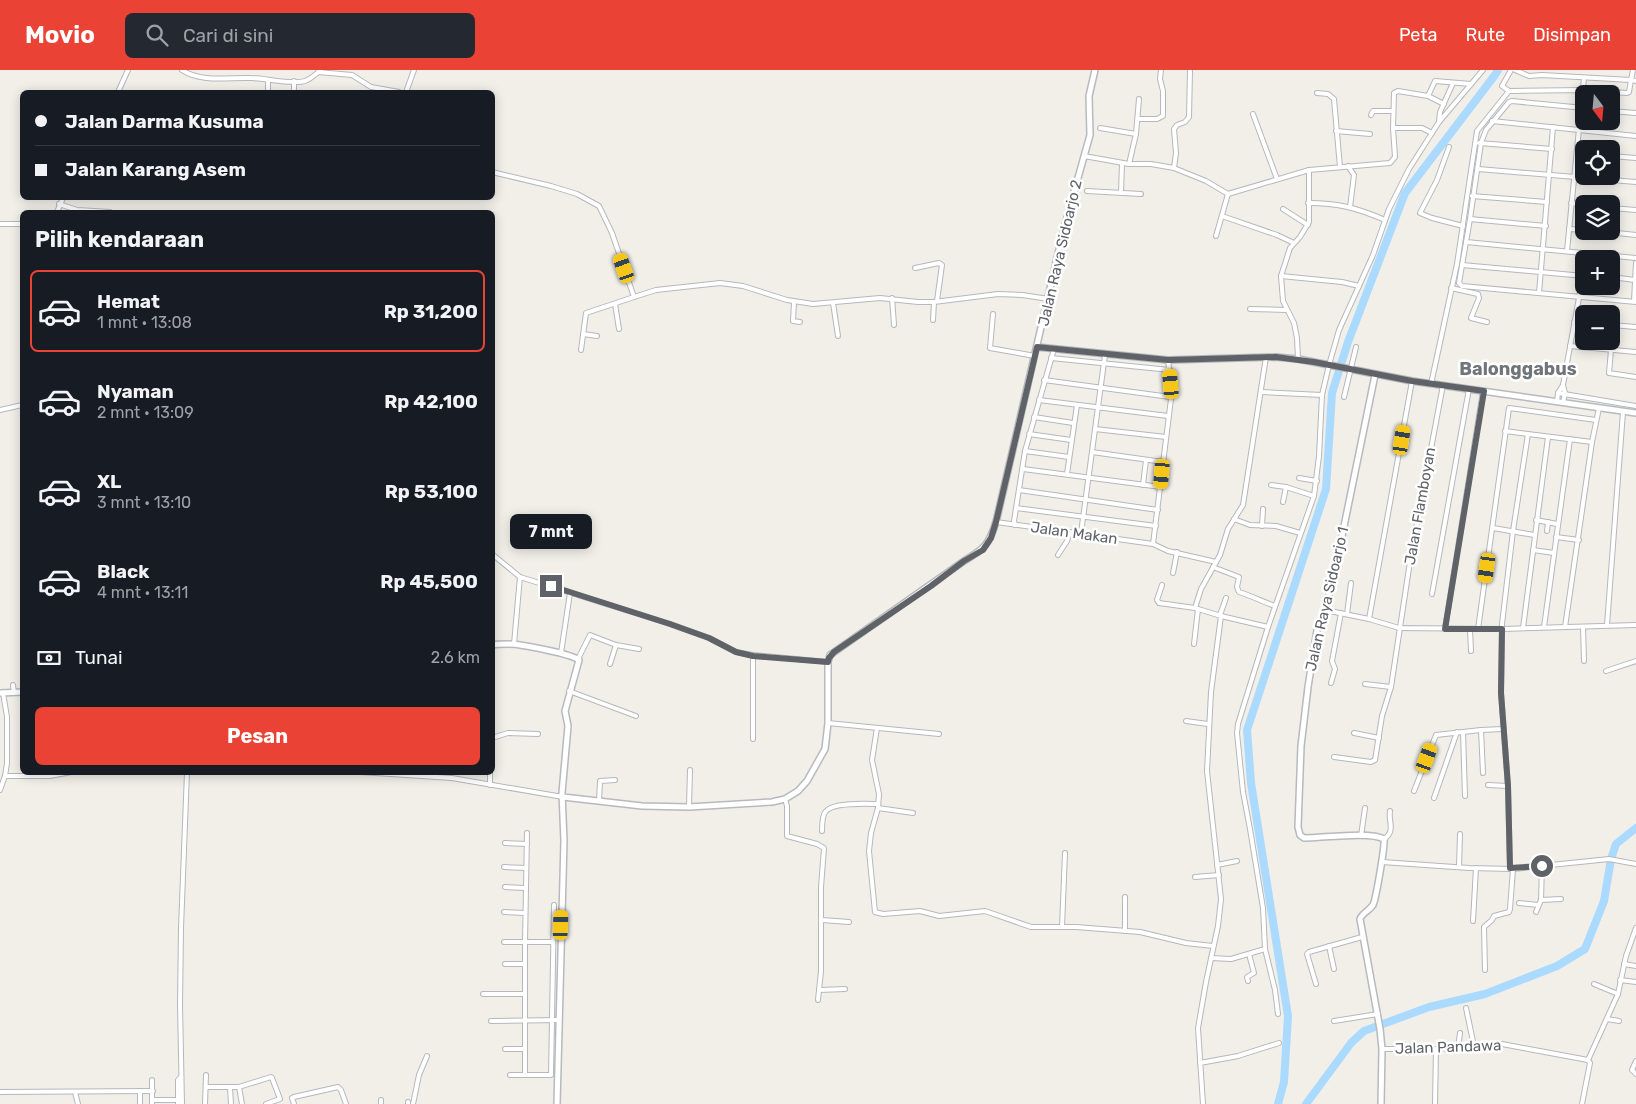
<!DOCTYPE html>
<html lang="id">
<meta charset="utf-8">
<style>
:root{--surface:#171b24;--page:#242831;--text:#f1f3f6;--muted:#9ea1a6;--line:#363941;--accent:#ea4335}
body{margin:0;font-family:Rubik,sans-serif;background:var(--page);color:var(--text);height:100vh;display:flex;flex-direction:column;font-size:19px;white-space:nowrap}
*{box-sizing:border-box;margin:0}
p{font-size:16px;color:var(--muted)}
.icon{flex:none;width:28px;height:28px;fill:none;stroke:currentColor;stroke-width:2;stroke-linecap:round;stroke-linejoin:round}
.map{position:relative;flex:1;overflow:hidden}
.sheet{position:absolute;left:20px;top:140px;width:475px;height:565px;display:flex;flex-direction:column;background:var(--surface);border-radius:8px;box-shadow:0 2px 12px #0003}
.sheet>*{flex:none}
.guide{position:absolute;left:20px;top:20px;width:475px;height:110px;border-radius:8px;box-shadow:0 2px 12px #0003;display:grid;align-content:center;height:110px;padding:0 15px;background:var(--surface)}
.needle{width:32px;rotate:164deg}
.tools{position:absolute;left:1575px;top:15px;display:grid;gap:10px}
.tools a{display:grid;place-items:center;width:45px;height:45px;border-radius:8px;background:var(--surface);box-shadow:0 2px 12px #0003;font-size:25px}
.end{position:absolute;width:22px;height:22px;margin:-11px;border:6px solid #5f6368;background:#fff;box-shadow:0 0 0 2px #fff}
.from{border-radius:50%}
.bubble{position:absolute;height:35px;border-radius:8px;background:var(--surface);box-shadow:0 2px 12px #0003;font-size:16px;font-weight:700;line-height:35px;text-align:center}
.car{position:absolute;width:15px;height:30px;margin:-15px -8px;border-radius:6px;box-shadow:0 0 4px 1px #0007;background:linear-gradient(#f5c518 24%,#345 0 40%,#f5c518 0 76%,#345 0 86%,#f5c518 0)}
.guide b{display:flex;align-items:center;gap:18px;height:48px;font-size:19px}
.guide b+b{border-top:1px solid var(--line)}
.guide i{width:12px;height:12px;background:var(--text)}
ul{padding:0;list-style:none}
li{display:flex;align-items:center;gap:15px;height:82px;margin:0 10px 8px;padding:0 5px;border:2px solid transparent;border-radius:8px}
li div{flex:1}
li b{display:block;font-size:19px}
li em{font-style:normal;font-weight:700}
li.active{border-color:var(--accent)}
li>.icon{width:45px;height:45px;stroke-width:1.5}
h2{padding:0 15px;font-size:22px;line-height:60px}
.pay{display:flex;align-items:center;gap:12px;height:55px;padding:0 15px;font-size:19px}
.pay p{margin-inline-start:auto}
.primary-button{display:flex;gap:10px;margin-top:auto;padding:10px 15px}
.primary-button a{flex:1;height:58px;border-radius:8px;background:var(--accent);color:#fff;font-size:20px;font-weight:700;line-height:58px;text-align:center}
header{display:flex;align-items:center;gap:30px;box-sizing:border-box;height:70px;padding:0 25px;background:var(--accent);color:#fff}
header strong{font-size:24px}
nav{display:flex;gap:28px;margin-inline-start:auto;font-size:18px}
.search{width:350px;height:45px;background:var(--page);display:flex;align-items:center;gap:12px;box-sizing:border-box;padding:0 18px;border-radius:8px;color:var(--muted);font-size:19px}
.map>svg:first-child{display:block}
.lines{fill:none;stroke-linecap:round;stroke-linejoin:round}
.river{stroke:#aadaff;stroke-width:8}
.street-casing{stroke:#b5b8bc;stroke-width:6}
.secondary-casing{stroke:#b6babf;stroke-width:8}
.street{stroke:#fff;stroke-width:4}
.secondary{stroke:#fff;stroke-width:5}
.route{stroke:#5f6368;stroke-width:6}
.labels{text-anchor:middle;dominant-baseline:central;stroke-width:5;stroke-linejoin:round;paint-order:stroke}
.street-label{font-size:15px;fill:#5f6368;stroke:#fff}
.quarter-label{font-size:18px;font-weight:bold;fill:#70757a;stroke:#fff}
</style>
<header>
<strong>Movio</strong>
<div class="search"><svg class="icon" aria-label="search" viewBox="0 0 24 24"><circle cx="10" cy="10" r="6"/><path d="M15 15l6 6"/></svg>Cari di sini</div>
<nav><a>Peta</a><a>Rute</a><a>Disimpan</a></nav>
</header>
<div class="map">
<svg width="1636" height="1034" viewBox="0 0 1636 1034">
<rect width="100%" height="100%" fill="#f1efe8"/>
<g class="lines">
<g class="river">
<polyline points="1278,1034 1284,1012 1288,946 1251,713 1247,660 1326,419 1332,323 1348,272 1405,123 1495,5 1498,0"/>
<polyline points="1306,1034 1351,973 1364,961 1429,937 1485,924 1557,896 1585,879 1604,831 1611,789 1616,774 1636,758"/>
</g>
<defs>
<g id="street">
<path d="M182,0C202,13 229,7 251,8C264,8 293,15 305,11C311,9 316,4 321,0"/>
<polyline points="1511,0 1502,16 1509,21 1583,20 1627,23 1629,22 1631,10 1636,11"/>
<polyline points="1515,0 1529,6 1542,5 1631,10 1633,0"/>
<polyline points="318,2 352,5 371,17 399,22"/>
<polyline points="268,10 268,22"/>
<polyline points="118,22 128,0"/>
<polyline points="294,22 294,11"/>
<polyline points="406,22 414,0"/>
<polyline points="1317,23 1328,24 1334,29 1340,97"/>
<polyline points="1428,26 1435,11 1471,14"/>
<polyline points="1584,38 1512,31 1509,32 1486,60 1481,73 1470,149 1459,213 1462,216 1636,232"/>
<polyline points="1611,41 1636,43"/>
<polyline points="1253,44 1277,109"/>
<polyline points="1371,45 1373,41 1393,41"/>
<polyline points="1138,49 1157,49 1163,46 1163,21 1160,9 1161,0"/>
<polyline points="1492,51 1636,66"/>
<polyline points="1439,52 1440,42 1453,13"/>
<polyline points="1100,58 1136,64 1139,29"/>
<polyline points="1393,58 1422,58 1432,63"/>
<polyline points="1336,61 1370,64"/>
<polyline points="1479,73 1552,79"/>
<polyline points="1449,77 1437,110 1420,143 1432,148 1463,156"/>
<polyline points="1084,86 1129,94 1151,94 1174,98 1206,111 1228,124 1309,100 1390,93 1395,87 1393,58 1394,23 1398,21 1428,26 1444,34"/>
<polyline points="1611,86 1636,88"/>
<polyline points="1129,94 1136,64"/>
<polyline points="1348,96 1354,105 1350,137"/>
<polyline points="1174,98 1176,83 1174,59 1177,55 1185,52 1189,47 1190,0"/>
<polyline points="1478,99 1636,112"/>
<polyline points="492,102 551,116 577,124 599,136 612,163 634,227 656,220 720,213 743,216 787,230 813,234 880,228 918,232 934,232 998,224 1022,225 1049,229"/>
<polyline points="1087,121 1141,124"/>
<polyline points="1121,123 1122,93"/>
<polyline points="1472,126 1547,132"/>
<path d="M1308,133C1339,133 1357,138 1385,150"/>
<polyline points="1571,133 1584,135"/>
<polyline points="59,134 77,140 110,142"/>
<polyline points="1611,138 1636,140"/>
<polyline points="1283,139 1308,155"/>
<polyline points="57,142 63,128"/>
<polyline points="1222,146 1277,165 1294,173"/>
<polyline points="1470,149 1546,156"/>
<polyline points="0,154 22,154"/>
<polyline points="1569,159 1584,160"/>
<polyline points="1599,161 1636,165"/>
<polyline points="1216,166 1228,124"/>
<polyline points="1466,172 1636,188"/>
<polyline points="1567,181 1584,8"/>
<polyline points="1462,195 1584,206"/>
<polyline points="915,198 939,193 942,195 937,231"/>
<polyline points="1281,206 1342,212 1359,216"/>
<polyline points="1611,207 1635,210"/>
<polyline points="1451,218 1478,224 1479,228 1471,248 1487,252"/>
<polyline points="1539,223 1553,57"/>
<polyline points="892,228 894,255"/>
<polyline points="1634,231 1636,193"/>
<polyline points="794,232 793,251 800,252"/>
<polyline points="833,233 838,266"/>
<polyline points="615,234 619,259"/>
<polyline points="1250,239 1286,240"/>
<polyline points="993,244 990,278 1035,286"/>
<polyline points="933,250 934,232"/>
<polyline points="1574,252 1584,253"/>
<polyline points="1611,255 1636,257"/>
<polyline points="583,264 597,266"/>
<polyline points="1570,276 1636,282"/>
<polyline points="581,280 586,243 634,227"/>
<polyline points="1611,280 1609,303 1636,307"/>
<polyline points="1051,288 1170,300"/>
<polyline points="1298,289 1297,268 1294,253 1283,231 1281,206 1290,178 1300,167 1309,152 1309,100"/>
<polyline points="1044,310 1170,327"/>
<polyline points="1431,314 1457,194 1477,61 1509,21"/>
<polyline points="1261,322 1322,325"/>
<polyline points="1558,323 1636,336"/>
<polyline points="1344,327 1356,277"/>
<polyline points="1039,330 1168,346"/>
<polyline points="1557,332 1558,323 1563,315"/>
<polyline points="1563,333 1565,323 1563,315 1583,206"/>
<polyline points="0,340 22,335"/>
<polyline points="1034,347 1073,353"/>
<polyline points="1095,359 1166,367"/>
<polyline points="1505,361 1592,372"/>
<polyline points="1029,364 1071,370"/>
<polyline points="1025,381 1069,387"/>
<polyline points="1092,382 1163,392"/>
<polyline points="1023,399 1161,417"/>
<polyline points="1067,404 1077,335"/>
<polyline points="1299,408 1317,411"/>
<polyline points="1143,415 1146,390"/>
<polyline points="1271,415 1286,417 1314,426"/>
<polyline points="1019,420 1158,440"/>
<polyline points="1283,432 1286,417"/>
<polyline points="1016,438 1156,456"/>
<polyline points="1234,449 1250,455 1276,456 1300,463"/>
<polyline points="1536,450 1557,454"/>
<polyline points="996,452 1153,474 1168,481 1216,492"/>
<polyline points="1015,455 1014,451 1025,381 1054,279"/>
<polyline points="1262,456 1263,439"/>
<polyline points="1493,458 1534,465"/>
<polyline points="1547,461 1548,452"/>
<polyline points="1081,463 1105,285"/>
<polyline points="1556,467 1579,470"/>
<polyline points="1153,474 1172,321 1168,290"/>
<polyline points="1533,480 1554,483"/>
<polyline points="492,484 520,507 670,554 709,568 736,582 753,585 828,592"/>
<polyline points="1058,485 1067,471 1070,462"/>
<path d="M1213,497L1239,507L1237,517L1239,522C1252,526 1263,532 1275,536"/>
<polyline points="1173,503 1177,482"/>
<polyline points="1162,515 1157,530 1159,533 1195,538"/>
<polyline points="1432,524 1469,319"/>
<polyline points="1325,540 1369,549 1399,558 1502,559 1636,555"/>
<polyline points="1347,544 1351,513"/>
<polyline points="1220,545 1226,528"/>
<polyline points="1221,546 1268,557"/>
<polyline points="1369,549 1412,311"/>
<polyline points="1607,555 1623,342"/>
<polyline points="1544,557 1570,369"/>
<polyline points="1565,557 1592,372 1599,338"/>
<polyline points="1583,557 1584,591"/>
<polyline points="1523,558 1548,367"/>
<polyline points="1445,559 1483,321"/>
<polyline points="1470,559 1471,581"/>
<polyline points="1478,559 1509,338 1596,350"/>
<polyline points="514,574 520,507"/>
<polyline points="1194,574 1198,539"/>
<polyline points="561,583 570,523"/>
<polyline points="753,585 753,669"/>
<polyline points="578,589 590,565 616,575 639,579"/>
<polyline points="610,594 616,575"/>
<polyline points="1606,601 1636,591"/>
<polyline points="1331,613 1335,599 1332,591 1341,543"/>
<polyline points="1365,614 1391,617"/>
<polyline points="13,615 14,623"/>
<polyline points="569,621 636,646"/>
<polyline points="1186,651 1208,654"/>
<polyline points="828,653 939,664"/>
<polyline points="877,658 872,690 879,724 878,738 871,763 869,781 875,842 883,844 920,841 939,846 985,841 1031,857 1076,857 1140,862 1186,873 1213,876"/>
<polyline points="1481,660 1483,703"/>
<polyline points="1463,662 1465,726"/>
<polyline points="1354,663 1379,668"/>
<polyline points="492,668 508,663 538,664"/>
<polyline points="1334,687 1371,692 1375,690 1382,646 1391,617 1411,485 1443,315"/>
<polyline points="360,702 452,708 563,727"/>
<polyline points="5,706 50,706 71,702"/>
<polyline points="490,715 490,702"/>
<polyline points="1488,715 1508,716"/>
<polyline points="0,720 5,706 7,693 7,647 3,623"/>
<polyline points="1414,721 1436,665 1481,660 1503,659"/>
<polyline points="1434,728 1457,662"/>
<polyline points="785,729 787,736 787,766 817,774 824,778 821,817 821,901 818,930"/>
<polyline points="599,731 600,711 615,710"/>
<polyline points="689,737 690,700"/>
<polyline points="878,738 913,743"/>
<path d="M822,761C822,755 822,745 826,741C834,732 867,734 878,734"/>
<polyline points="527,763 525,872 553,872"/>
<polyline points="1361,766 1365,738"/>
<path d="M1384,769C1396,761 1388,751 1390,741"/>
<polyline points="505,773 527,774"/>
<polyline points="1382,792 1469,798 1513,799 1609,789 1636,794"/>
<polyline points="1217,795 1237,791"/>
<polyline points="504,797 526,798"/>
<polyline points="1459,797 1460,764"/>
<polyline points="1510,799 1508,716 1501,623 1502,554 1513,461 1528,364"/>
<polyline points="1195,807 1219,805"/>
<polyline points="505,817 526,818"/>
<polyline points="1125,827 1125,861"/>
<polyline points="1541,830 1561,829"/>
<polyline points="1519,833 1538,835"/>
<polyline points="504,842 525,843"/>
<polyline points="1536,842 1541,830 1542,796"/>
<polyline points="822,850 849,852"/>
<polyline points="1473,851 1476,798"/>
<polyline points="1062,857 1065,783"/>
<polyline points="504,872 525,872 525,1005"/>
<polyline points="1329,876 1334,899"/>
<polyline points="1211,888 1231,889 1265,879"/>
<polyline points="505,894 525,894"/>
<polyline points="1624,894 1636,896"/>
<polyline points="1485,900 1484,857 1492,850 1494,846 1509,842 1510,839 1513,799"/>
<polyline points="1620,910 1636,912"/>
<polyline points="1248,911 1247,907 1254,903 1249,884"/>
<polyline points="1316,914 1307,884 1309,882 1362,867"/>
<polyline points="1594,914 1618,924"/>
<polyline points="819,920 845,919"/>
<polyline points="483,924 525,924"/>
<polyline points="1466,938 1474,976"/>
<polyline points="1278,944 1275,920 1265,879 1263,838 1250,759 1243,722 1237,663 1238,654 1268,557 1314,426 1319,386 1322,325 1329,295 1339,260 1373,185 1389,139 1409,99 1439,52 1483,0"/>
<polyline points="1607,949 1619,951"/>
<polyline points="491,951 559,950"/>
<polyline points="1334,951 1378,944"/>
<polyline points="1458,978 1460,963"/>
<polyline points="505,979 525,979"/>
<polyline points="1382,979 1436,979 1502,974 1588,990"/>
<polyline points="1588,990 1618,924 1626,886 1636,858"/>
<polyline points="1636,991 1632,1000 1636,1004"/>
<polyline points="1200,993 1238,986 1279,973"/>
<polyline points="510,1005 551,1005 554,835"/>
<polyline points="152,1010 152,1034"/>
<polyline points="206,1017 239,1017 271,1007 272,1008 280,1029 266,1034"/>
<polyline points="230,1017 231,1034"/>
<polyline points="239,1017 242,1034"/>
<polyline points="140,1021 140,1034"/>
<polyline points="0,1022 153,1021"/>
<polyline points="75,1022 78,1034"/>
<polyline points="152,1030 182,1030"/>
<polyline points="178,1034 178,1010 181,1007"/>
<polyline points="182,1034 180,935 181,858 187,702"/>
<polyline points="205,1034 206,1005"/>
<polyline points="294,1034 292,1028 294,1027 338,1017 341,1020 346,1034"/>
<polyline points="381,1034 381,1030"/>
<polyline points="408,1034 408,1032"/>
<polyline points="413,1034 419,1005 427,986"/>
<polyline points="1203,1034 1198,958 1206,912 1218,856 1221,829 1207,701 1211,622 1221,546 1195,538 1201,519 1220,485 1228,459 1243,435 1266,287"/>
<polyline points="1435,1034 1436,979"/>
<polyline points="1582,1034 1590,993 1588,990"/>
</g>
<g id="secondary">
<polyline points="1037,277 1168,290 1276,287 1298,289 1412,311 1636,343"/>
<path d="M1375,305L1333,510L1325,540L1317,560L1308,617L1301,676L1298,757L1300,765L1304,768C1323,768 1370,761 1384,769C1385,776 1376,829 1373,835C1369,841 1362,843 1360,849L1380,959L1382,979L1381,1034"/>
<path d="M492,575C498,574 503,574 509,574C520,574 572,584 579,590L565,641L568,656L562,723L564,771L557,1034"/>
<polyline points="0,623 22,622"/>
<path d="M563,727L642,736L689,737L772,732L785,729L798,721L807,711L825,679L828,653V592L830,585L964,491C984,479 989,475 996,452L1064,158L1090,65L1089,26L1095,0"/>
</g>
</defs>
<use href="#street" class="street-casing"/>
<use href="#secondary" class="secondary-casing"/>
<use href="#street" class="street"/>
<use href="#secondary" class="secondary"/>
</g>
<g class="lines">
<polyline class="route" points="551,516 670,554 709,568 736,582 753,586 828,592 829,588 834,582 931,516 964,491 983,480 991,468 996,452 1037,277 1168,290 1276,287 1314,292 1412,311 1484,321 1445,559 1502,559 1501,623 1508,716 1510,798 1542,796"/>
</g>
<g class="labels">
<g class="street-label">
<text transform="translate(1060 183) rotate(-77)">Jalan Raya Sidoarjo 2</text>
<text transform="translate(1420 436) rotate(-80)">Jalan Flamboyan</text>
<text transform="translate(1074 463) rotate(8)">Jalan Makan</text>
<text transform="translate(1327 529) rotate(-77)">Jalan Raya Sidoarjo 1</text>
<text transform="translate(1448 977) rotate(-2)">Jalan Pandawa</text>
</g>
<g class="quarter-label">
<text x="1518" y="299">Balonggabus</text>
</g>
</g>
</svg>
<div class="tools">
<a><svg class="needle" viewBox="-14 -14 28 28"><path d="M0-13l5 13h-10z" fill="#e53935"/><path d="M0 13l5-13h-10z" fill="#9ea1a6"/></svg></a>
<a><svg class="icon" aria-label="locate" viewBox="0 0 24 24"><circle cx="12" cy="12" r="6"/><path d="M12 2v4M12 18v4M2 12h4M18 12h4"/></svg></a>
<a><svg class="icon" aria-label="layers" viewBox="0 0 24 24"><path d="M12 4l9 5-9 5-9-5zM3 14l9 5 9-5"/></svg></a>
<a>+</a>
<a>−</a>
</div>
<i class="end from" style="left:1542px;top:796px"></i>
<i class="end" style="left:551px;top:516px"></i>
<div class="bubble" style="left:510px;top:444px;width:82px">7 mnt</div>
<i class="car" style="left:624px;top:198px;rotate:341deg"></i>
<i class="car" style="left:1171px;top:314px;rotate:355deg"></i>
<i class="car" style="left:1402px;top:370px;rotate:9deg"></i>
<i class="car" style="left:1162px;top:404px;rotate:185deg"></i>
<i class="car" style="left:1487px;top:498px;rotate:188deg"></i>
<i class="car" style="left:1427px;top:688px;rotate:20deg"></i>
<i class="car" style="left:561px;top:855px;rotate:2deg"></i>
<div class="guide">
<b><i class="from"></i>Jalan Darma Kusuma</b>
<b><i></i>Jalan Karang Asem</b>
</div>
<section class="sheet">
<h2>Pilih kendaraan</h2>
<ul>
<li class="active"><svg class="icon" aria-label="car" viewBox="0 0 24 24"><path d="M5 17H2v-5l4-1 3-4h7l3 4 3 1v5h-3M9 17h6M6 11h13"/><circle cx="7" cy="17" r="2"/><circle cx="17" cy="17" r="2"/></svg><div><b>Hemat</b><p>1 mnt · 13:08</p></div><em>Rp 31,200</em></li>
<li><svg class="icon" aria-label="car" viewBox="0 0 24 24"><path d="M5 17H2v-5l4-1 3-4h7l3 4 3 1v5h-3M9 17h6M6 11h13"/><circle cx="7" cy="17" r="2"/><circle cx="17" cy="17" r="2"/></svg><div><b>Nyaman</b><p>2 mnt · 13:09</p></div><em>Rp 42,100</em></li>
<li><svg class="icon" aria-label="car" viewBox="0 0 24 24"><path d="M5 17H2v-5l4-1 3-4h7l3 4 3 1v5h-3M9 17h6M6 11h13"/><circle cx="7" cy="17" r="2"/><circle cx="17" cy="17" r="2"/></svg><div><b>XL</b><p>3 mnt · 13:10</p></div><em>Rp 53,100</em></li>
<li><svg class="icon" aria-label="car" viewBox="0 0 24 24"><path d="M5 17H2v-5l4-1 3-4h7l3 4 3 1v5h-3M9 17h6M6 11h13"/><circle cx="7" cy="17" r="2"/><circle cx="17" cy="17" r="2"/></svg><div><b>Black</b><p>4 mnt · 13:11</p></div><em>Rp 45,500</em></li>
</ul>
<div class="pay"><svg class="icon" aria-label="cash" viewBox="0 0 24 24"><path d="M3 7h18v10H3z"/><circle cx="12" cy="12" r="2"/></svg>Tunai<p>2.6 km</p></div>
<div class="primary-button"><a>Pesan</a></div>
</section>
</div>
